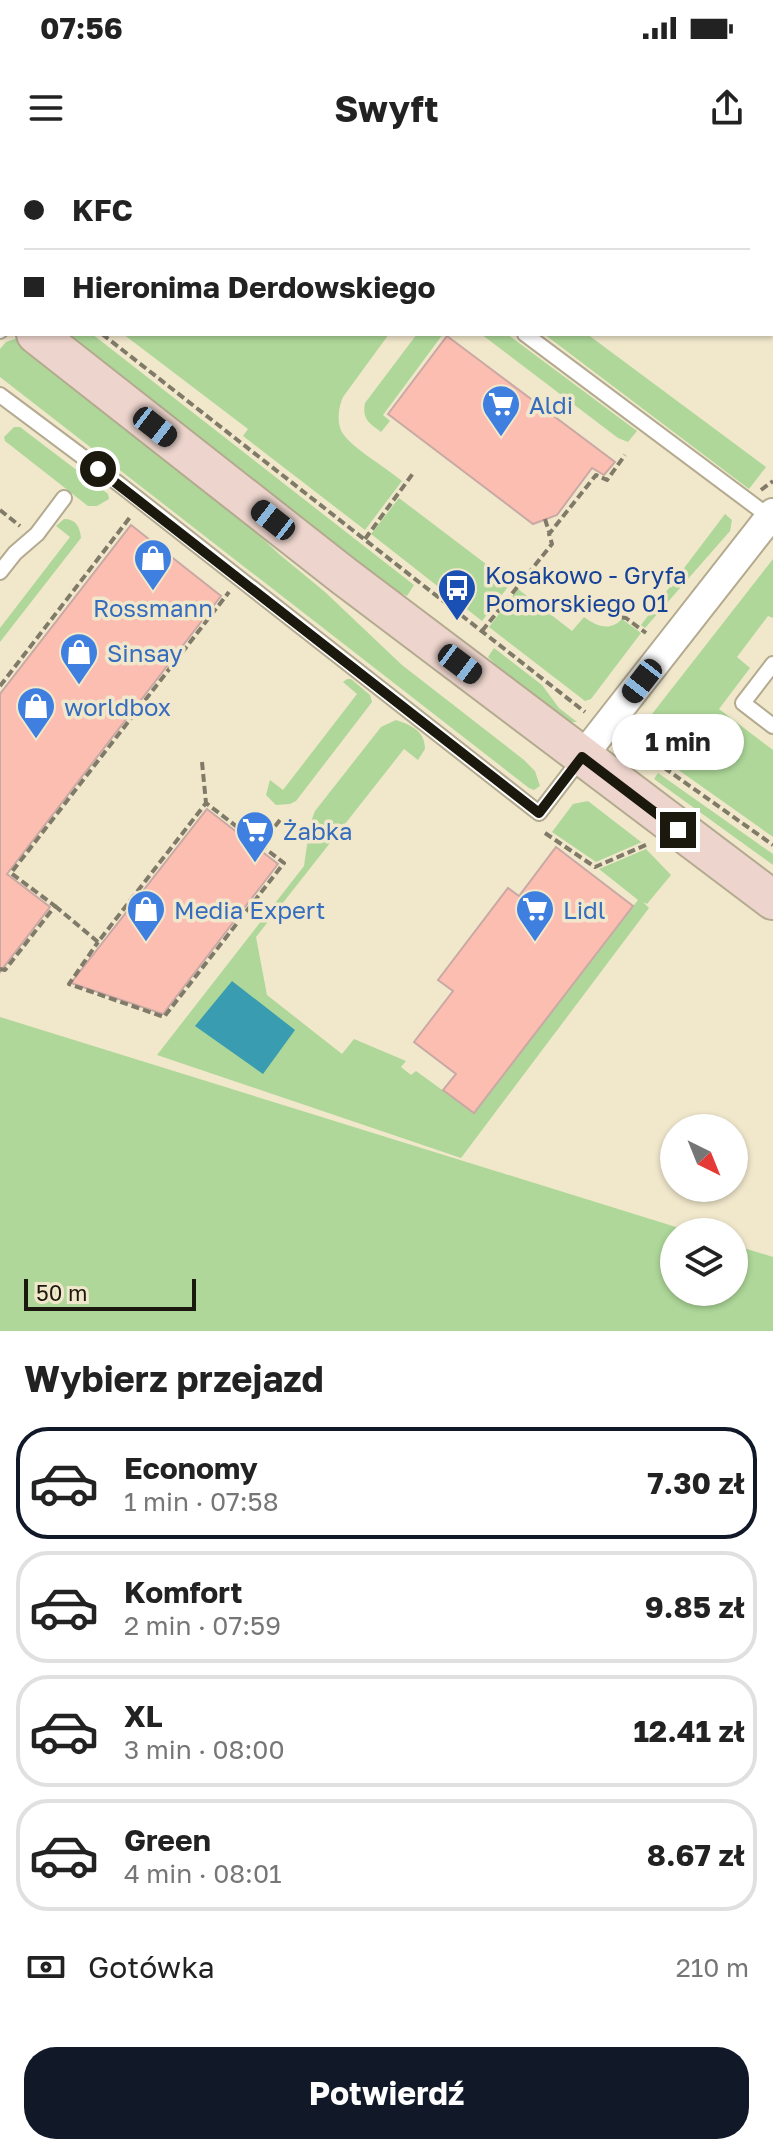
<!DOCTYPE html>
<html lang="pl">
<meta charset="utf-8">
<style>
:root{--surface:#fff;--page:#f2f2f2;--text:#222;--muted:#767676;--line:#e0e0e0;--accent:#111827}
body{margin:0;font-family:"Golos Text",sans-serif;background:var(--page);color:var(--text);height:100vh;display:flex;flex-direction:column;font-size:30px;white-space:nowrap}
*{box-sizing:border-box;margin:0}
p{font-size:26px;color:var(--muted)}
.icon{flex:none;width:44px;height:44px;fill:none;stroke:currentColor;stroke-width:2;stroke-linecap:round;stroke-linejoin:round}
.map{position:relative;height:1171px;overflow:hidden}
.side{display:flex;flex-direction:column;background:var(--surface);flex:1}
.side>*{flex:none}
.banner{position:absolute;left:0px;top:0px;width:774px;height:176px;box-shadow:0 2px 6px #0004;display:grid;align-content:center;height:176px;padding:0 24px;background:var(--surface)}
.needle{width:52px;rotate:137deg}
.buttons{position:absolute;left:660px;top:954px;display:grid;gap:16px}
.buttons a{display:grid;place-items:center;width:88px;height:88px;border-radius:50%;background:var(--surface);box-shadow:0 2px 6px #0004;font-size:40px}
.scale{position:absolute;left:24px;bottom:20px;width:172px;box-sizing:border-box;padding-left:8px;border:4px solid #1b180e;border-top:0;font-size:22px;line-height:28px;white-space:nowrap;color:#1b180e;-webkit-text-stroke:6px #f1e8cc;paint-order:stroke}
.end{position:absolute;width:36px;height:36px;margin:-18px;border:10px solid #1b180e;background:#fff;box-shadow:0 0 0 4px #fff}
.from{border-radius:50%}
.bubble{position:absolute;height:56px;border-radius:28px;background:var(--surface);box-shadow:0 2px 6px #0004;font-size:26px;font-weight:700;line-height:56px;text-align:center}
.car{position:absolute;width:24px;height:48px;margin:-24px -12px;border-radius:10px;box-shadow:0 0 6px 2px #0007;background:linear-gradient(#222 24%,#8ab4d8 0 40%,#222 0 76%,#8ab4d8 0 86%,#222 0)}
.banner b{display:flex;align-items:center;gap:28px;height:76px;font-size:30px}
.banner b+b{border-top:2px solid var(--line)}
.banner i{width:20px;height:20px;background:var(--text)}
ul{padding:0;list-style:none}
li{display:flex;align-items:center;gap:24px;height:112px;margin:0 16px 12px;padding:0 8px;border:4px solid var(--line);border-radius:32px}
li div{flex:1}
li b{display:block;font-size:30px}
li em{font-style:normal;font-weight:700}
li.active{border-color:var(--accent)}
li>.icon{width:72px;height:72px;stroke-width:1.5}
h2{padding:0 24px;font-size:36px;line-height:96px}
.pay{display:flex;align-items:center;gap:20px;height:88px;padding:0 24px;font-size:30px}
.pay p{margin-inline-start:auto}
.cta{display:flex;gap:16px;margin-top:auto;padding:16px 24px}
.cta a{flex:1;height:92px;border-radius:32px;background:var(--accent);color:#fff;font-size:32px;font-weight:700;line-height:92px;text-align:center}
.status{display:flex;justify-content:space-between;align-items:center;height:56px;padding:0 40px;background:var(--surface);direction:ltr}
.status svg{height:22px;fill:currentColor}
header{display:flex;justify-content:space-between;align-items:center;height:104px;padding:0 24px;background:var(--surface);font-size:36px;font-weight:700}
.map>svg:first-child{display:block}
.green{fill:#aed799}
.water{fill:#3a9cb0}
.building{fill:#fdbeb2;stroke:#c9a9a4;stroke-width:2}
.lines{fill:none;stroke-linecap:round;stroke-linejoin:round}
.service-casing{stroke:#b3aa8f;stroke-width:18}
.minor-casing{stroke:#b3aa8f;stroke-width:32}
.secondary-casing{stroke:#b3aa8f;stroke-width:42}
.path{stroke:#807a68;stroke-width:4;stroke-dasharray:8 4;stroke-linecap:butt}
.service{stroke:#fff;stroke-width:14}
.minor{stroke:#fff;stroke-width:28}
.secondary{stroke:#edd5cd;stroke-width:38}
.route{stroke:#1b180e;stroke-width:10}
.labels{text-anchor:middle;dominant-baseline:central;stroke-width:7;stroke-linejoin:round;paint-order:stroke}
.shop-label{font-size:24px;fill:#366cbe;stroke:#f1e8cc;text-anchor:start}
.transit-label{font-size:24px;fill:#164399;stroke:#f1e8cc;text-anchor:start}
</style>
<div class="status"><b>07:56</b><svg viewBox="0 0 49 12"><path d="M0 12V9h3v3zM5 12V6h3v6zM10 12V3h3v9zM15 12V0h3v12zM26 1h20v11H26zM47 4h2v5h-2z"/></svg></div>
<header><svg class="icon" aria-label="menu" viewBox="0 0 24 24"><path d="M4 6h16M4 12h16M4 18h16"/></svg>Swyft<svg class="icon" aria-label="share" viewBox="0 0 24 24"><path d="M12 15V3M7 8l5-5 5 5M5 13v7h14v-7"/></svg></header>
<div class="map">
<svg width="773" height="1171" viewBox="0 0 773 1171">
<rect width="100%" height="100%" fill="#f1e8cc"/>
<g class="green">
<polygon points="61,174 92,174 414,425 407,436 377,422"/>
<path d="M123,174H389L343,237C338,248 336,265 344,275C354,289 388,309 402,321L365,370L243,276L248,269Z"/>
<path d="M417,174H443L383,255L390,261L381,272C369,263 362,259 365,243Z"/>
<polygon points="481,174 507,174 637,271 628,282 618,278"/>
<polygon points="544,174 587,174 766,307 749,329"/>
<polygon points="21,177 226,344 279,394 325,432 402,505 524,600 535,611 540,626 534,630 529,628 0,217 0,189 6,182"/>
<polygon points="14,267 20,267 108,334 109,339 97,346 88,346 5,281 4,277"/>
<polygon points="399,338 511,423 482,461 371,374"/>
<polygon points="725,354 732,360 730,371 645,468 641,465"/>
<path d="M64,359C76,359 80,367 81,378L0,482V468L70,377L56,366Z"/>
<polygon points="773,399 773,458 768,456 737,497 750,508 719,549 773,590 773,677 639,582 638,572"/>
<path d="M518,429L572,471L584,457C596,466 610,472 622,459L641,473L591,539L585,541L489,467Z"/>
<path d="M494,488L542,525L559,548L577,562C546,564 509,517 488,497Z"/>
<polygon points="347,519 351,519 370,535 372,542 296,641 290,644 276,645 266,635 270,620 283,630 357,534 343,522"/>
<path d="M396,560C411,565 425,571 425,589L418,600L404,589L256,777L267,835L342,894L354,879L406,901L401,907L411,915L416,911L474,953L638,740L599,709L646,689L671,715L647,744L643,742L649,748L461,998L157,895L304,706L310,664L315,651L381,567Z"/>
<polygon points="658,613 773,694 773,705 654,619"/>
<polygon points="588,641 641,682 642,682 596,702 552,672 573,644"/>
<polygon points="0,857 692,1072 674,1072 674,1132 734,1132 734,1085 773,1097 773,1171 0,1171"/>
</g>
<polygon class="water" points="232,821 295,870 263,914 195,866"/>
<g class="building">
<polygon points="447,176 615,302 604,315 592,308 557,355 533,364 388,254"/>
<polygon points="131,365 221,436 7,714 50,747 0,812 0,534"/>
<polygon points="207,649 278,704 163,854 71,823"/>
<polygon points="556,687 633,746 474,953 443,930 456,914 414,882 453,831 438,820 508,728 519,736"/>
</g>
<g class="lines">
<defs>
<g id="service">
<polyline points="0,171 2,169"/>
<polyline points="525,174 771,358"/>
<polyline points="0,235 119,324 539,653 582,597"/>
<polyline points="0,412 15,393 37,374 64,338"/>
<polyline points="773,504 743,543 773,566"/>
</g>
<polyline id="minor" points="582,597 773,353"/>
<g id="secondary">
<polyline points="0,146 2,147"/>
<polyline points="36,174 344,416 773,740"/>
</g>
</defs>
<use href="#service" class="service-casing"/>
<use href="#minor" class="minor-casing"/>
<use href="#secondary" class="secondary-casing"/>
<g class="path">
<polyline points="0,94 2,95"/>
<polyline points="102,174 585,552"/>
<polyline points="761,330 773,321"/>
<polyline points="0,350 20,366"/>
<polyline points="545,359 549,372"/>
<polyline points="365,379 414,312"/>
<polyline points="610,456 626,458 646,473"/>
<polyline points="482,471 552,384 549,374 596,315 607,320 625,295"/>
<polyline points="0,526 131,356"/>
<polyline points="625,580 773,685"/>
<polyline points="202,602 206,643"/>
<polyline points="545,673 595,707 648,684"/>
<polyline points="260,685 280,660"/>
<polyline points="55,746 98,782 206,643 284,703 164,857 69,824 98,782"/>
<polyline points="0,809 5,810 55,746 11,713 229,432"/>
</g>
<use href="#service" class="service"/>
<use href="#minor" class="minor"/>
<use href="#secondary" class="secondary"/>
</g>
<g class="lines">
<polyline class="route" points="98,309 539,653 582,597 678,670"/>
</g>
<defs>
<symbol id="supermarket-pin" viewBox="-11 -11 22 30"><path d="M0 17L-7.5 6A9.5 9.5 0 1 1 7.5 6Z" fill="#3f7fe0" stroke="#f1e8cc"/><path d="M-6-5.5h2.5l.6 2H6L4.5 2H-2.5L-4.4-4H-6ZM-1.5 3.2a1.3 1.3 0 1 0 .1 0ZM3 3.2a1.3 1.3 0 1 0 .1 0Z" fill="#fff"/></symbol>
<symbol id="shop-pin" viewBox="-11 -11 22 30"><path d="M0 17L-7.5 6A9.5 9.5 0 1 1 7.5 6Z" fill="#3f7fe0" stroke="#f1e8cc"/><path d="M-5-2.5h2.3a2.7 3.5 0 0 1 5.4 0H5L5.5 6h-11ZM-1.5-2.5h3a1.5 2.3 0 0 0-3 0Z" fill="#fff"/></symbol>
<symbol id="bus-pin" viewBox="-11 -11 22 30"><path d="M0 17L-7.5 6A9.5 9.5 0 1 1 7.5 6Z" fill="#1a4fb4" stroke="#f1e8cc"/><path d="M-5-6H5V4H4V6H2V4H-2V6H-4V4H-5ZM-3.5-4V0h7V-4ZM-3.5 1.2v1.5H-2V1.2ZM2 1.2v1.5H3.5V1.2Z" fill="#fff"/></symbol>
</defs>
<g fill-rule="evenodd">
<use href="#supermarket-pin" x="479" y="222" width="44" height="60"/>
<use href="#shop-pin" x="131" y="376" width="44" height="60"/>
<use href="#bus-pin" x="435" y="406" width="44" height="60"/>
<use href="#shop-pin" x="57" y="470" width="44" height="60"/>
<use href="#shop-pin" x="14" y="524" width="44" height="60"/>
<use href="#supermarket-pin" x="233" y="648" width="44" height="60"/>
<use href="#shop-pin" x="124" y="727" width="44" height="60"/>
<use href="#supermarket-pin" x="513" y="727" width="44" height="60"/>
</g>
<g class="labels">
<g class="shop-label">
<text x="529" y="244">Aldi</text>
<text x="153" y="447" text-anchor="middle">Rossmann</text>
<text x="107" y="492">Sinsay</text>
<text x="64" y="546">worldbox</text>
<text x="283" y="670">Żabka</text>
<text x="174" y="749">Media Expert</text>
<text x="563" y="749">Lidl</text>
</g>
<g class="transit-label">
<text x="485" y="414">Kosakowo - Gryfa<tspan x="485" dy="28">Pomorskiego 01</tspan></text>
</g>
</g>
</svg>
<div class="buttons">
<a><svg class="needle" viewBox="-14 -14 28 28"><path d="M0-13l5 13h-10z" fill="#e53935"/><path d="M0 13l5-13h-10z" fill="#767676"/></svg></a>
<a><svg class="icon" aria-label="layers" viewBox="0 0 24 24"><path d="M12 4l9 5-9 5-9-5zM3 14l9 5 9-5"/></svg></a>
</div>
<div class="scale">50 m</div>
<i class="end from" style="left:98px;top:309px"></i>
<i class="end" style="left:678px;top:670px"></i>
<div class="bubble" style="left:612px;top:554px;width:132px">1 min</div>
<i class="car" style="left:155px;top:267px;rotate:128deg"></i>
<i class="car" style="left:273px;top:360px;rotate:308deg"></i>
<i class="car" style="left:460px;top:504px;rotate:127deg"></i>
<i class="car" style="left:642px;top:521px;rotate:218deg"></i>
<div class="banner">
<b><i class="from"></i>KFC</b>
<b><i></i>Hieronima Derdowskiego</b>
</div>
</div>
<section class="side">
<h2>Wybierz przejazd</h2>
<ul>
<li class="active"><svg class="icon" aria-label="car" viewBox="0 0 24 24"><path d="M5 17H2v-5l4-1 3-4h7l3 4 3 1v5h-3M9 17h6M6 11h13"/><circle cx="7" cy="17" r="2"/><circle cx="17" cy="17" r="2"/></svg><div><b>Economy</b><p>1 min · 07:58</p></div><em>7.30 zł</em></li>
<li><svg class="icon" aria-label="car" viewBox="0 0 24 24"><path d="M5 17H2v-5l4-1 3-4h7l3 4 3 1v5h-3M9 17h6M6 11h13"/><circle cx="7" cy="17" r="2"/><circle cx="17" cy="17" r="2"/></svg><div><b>Komfort</b><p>2 min · 07:59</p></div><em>9.85 zł</em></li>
<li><svg class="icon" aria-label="car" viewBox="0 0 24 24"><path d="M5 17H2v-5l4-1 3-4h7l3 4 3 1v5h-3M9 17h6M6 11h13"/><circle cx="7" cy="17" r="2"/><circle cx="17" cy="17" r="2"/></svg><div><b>XL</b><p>3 min · 08:00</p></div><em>12.41 zł</em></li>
<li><svg class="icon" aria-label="car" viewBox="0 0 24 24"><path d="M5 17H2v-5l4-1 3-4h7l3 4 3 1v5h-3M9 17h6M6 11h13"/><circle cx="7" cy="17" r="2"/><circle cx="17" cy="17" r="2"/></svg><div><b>Green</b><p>4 min · 08:01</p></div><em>8.67 zł</em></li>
</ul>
<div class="pay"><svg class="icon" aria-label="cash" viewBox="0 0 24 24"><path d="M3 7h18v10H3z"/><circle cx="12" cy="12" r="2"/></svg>Gotówka<p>210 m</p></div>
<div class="cta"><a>Potwierdź</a></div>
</section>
